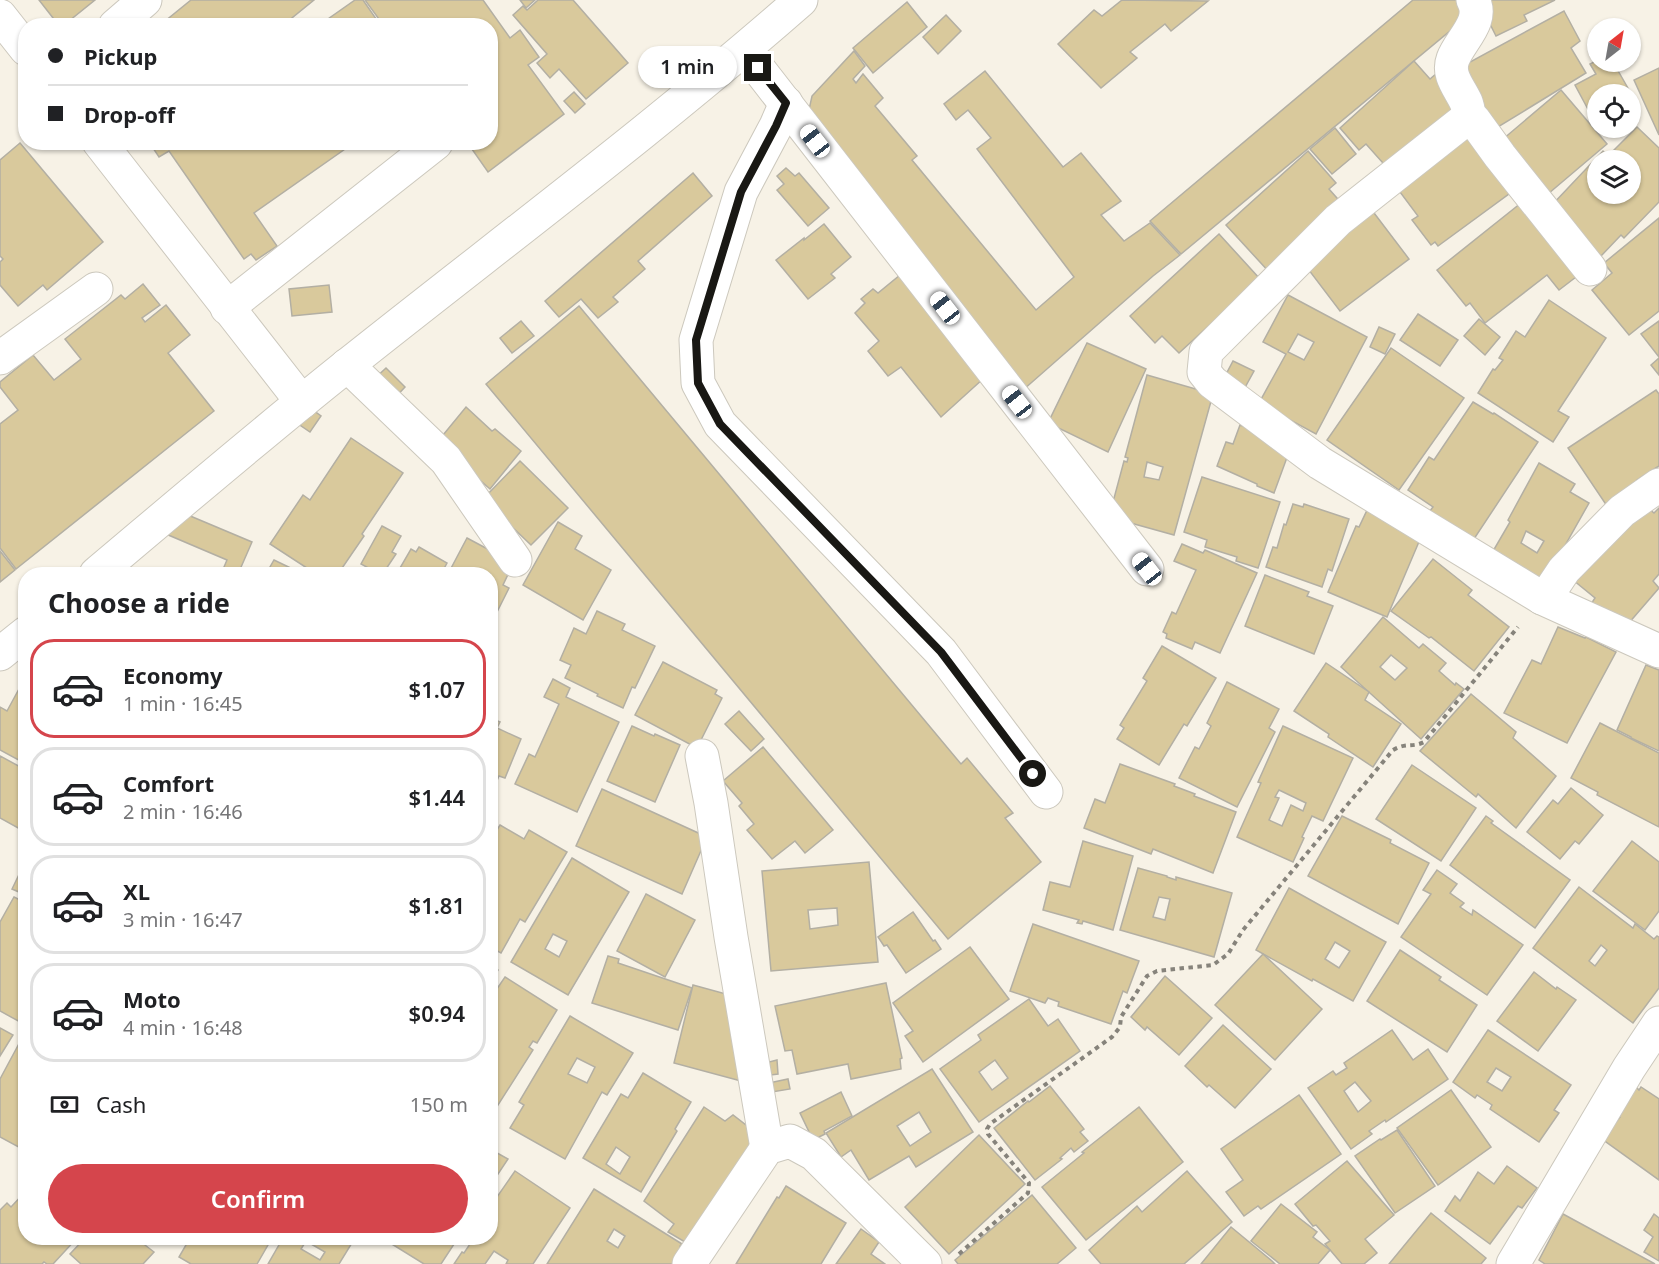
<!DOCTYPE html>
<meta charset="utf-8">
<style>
:root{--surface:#fff;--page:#f6f6f6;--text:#202124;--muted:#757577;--line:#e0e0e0;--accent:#d5454c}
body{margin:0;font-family:"Noto Sans",sans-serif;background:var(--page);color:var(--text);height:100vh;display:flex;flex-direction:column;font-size:22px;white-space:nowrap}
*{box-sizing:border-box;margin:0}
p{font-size:20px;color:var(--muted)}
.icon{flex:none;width:33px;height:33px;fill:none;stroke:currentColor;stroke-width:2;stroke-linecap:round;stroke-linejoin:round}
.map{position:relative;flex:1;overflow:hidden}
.drawer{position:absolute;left:18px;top:567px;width:480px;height:678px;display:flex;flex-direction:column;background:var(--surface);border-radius:24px;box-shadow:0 2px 4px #0004}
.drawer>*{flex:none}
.hud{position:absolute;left:18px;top:18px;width:480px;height:132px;border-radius:24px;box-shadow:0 2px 4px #0004;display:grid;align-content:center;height:132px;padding:0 30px;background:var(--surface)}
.needle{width:39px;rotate:31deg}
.controls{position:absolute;left:1587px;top:18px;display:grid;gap:12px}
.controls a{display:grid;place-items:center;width:54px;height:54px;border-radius:50%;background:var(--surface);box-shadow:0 2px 4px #0004;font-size:30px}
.end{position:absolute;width:27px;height:27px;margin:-14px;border:8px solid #191814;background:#fff;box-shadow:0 0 0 3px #fff}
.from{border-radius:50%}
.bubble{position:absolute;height:42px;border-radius:21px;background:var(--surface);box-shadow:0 2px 4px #0004;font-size:20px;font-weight:600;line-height:42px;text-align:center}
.car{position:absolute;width:18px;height:36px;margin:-18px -9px;border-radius:8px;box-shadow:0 0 4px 2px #0007;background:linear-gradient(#fff 24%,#345 0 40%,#fff 0 76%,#345 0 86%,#fff 0)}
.hud b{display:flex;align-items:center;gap:21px;height:57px;font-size:22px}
.hud b+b{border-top:2px solid var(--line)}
.hud i{width:15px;height:15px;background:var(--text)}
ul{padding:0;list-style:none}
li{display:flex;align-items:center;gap:18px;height:99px;margin:0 12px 9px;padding:0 18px;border:3px solid var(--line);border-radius:24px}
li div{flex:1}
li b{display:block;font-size:22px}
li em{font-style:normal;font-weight:600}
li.selected{border-color:var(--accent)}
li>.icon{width:54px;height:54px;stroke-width:1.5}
h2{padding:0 30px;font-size:27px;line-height:72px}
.pay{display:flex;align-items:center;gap:15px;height:66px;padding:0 30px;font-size:22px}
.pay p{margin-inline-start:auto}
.action{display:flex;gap:12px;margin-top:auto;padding:12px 30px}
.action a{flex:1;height:69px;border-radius:36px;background:var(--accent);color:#fff;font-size:24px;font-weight:600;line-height:69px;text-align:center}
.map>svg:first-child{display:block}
.building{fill:#d9c99c;stroke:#b3afa3;stroke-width:1.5;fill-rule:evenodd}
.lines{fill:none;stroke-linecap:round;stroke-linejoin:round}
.minor-casing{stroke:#ccc8bd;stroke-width:35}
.path{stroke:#86837b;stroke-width:4;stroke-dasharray:4.5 4.5;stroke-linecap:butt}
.minor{stroke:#fff;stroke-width:33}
.route{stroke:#191814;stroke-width:8}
</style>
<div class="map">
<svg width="1659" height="1264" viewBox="0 0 1659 1264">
<rect width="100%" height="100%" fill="#f7f2e6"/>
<g class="building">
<polygon points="39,0 95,0 64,25 57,23"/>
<polygon points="191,0 314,0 282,26 159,26"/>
<polygon points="355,0 363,0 381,26 318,26"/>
<polygon points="365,0 483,0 510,38 520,30 539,57 528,65 564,114 488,172 467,142 490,142 490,26 384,26"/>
<polygon points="520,0 535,0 526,8"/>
<polygon points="538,0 573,0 628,63 586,99 559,69 550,78 537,63 547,54 513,15 523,6 527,10"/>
<polygon points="1122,0 1208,1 1171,31 1165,24 1130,52 1137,58 1101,88 1058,44 1094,10 1102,16"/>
<polygon points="1413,0 1468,0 1474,11 1181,254 1150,221"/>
<polygon points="1478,0 1555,0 1524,15 1527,21 1496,36"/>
<polygon points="907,2 927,27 873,73 853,48"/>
<polygon points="1564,11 1580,41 1571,48 1586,73 1493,130 1459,68"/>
<polygon points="946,15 961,31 938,54 923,37"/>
<polygon points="854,51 865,66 853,79 856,83 863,74 883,98 875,106 917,156 912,160 1036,310 1074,277 977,149 991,138 968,110 956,120 944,104 985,71 1063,167 1081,153 1121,201 1101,215 1124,241 1150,223 1180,255 1153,276 1023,390 807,119 812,96"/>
<polygon points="1598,60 1598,62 1613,62 1637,104 1630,108 1630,94 1598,94 1597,126 1575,85 1596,74 1590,64"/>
<polygon points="1414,61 1430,79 1437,73 1466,105 1391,172 1366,144 1359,150 1340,128"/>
<polygon points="1659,68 1659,135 1634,80"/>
<polygon points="1561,90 1607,144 1542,199 1496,145"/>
<polygon points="574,92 585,104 575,113 564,101"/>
<path d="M1637,127L1659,148V202L1624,238L1621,235L1601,256L1551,206L1603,151L1608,156ZM1598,160H1630V194H1598Z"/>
<polygon points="1335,128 1356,154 1332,174 1310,149"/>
<polygon points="1474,130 1517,188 1438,246 1435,242 1431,245 1412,220 1418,216 1397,188"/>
<polygon points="149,142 355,142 254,213 277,246 256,260 251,254 244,259 169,151 159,157"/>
<polygon points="20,143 103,242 47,290 43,285 18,306 0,285 0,262 3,259 0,256 0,160"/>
<polygon points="1308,151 1336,183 1329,189 1344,206 1270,273 1226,225"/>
<polygon points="786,168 795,176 799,173 829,208 808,226 777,190 784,184 777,176"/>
<polygon points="693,173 712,196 638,261 645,269 613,297 618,302 598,318 581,299 559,317 545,301"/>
<polygon points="1521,203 1580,274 1559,290 1547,275 1485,323 1470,303 1466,306 1437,270"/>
<polygon points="1371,209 1409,259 1340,311 1302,261"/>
<polygon points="1659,218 1659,311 1629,335 1592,290 1612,273 1604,263"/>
<polygon points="824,224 851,257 831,274 835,278 808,299 776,260 804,238 804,240"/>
<polygon points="1219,234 1260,279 1179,353 1162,336 1155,343 1130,316"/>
<polygon points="900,275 984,378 941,417 901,367 888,376 868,351 879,341 855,313 865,303 861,299 873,289 878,293"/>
<polygon points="143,284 160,305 142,318 145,322 166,305 190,335 168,353 214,411 16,569 0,548 0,424 18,410 0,387 0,382 33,355 54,380 81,359 65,339 121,295 125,299"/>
<polygon points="329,285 332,312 292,316 289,289"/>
<path d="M1288,295L1367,337L1316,434L1259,403L1286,354L1263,342ZM1298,334L1314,342L1304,360L1288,352Z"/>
<polygon points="1549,300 1606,338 1558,411 1569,417 1553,442 1478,393 1493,369 1495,370 1503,360 1499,358 1516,331 1525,337"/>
<polygon points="579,306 961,764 967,758 1013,813 1005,818 1041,862 948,939 486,384"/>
<polygon points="1418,314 1458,340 1440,366 1400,340"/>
<polygon points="1479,319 1500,337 1485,355 1464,336"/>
<polygon points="521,321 534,336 512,353 500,338"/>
<polygon points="1659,321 1659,357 1641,334"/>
<polygon points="1379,327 1395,334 1385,354 1370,347"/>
<polygon points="1087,343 1146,369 1108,452 1048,423"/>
<polygon points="1391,348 1464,398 1399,490 1327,440"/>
<polygon points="1659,358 1659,375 1651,365"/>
<polygon points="1233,361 1254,371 1243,391 1223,380"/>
<polygon points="386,368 405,387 392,401 372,381"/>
<path d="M1147,375L1213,394L1174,535L1109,517L1124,461L1127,462L1128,458L1125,457ZM1147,462L1163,467L1159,480L1144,477Z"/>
<polygon points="1656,390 1659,394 1659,466 1637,480 1642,487 1609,509 1568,448"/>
<polygon points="1473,402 1493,414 1494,413 1538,442 1470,545 1426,516 1433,507 1408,490 1429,457 1434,460"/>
<polygon points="306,405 321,416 310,432 294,421"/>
<polygon points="466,407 492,431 495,429 521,451 490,489 466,468 439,440"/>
<polygon points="1240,425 1277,439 1289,452 1274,493 1257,486 1257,484 1217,466 1226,442 1233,444"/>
<polygon points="351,438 403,473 362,534 364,536 338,574 316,574 270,544 303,495 310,500"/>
<polygon points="520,461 568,508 531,545 483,499"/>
<path d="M1539,463L1575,484L1570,492L1589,503L1541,588L1489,558L1510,522L1508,520ZM1526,531L1544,541L1537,553L1521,543Z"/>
<polygon points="1202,477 1280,502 1258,568 1236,561 1237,557 1205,547 1207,540 1184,532"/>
<polygon points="1640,501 1654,513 1659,508 1659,574 1653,581 1659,588 1622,631 1591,604 1595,598 1573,580"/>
<polygon points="1293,504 1303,507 1304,504 1349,519 1332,571 1328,569 1322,587 1266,567 1273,547 1277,548 1284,524 1286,525"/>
<polygon points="1369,506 1424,530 1387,617 1328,592 1356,526 1359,527"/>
<polygon points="176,510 252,542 238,574 221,574 227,560 166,534"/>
<polygon points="558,522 582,536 575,549 611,570 583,620 523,585"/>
<polygon points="382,526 401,536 392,552 396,554 386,569 396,574 372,574 374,571 361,564"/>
<polygon points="467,538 495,553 512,566 503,585 509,588 496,614 494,613 490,620 490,574 448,574"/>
<polygon points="1182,544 1203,553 1205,550 1257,573 1220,653 1195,642 1192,649 1166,638 1167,634 1163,632 1172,612 1176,614 1196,570 1174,561"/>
<polygon points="419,547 447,563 441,574 401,574 403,570 400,568 411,549 416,552"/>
<polygon points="0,551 15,570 0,582"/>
<polygon points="1433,559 1472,590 1468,595 1509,627 1474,671 1431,637 1429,638 1391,611"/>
<polygon points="274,560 303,574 266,574"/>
<polygon points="1265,575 1309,592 1307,596 1333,606 1314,654 1245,626"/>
<polygon points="597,611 625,624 622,630 655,646 635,688 632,687 623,708 597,696 598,694 565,678 571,665 560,660 574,628 586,634"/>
<path d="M1383,617L1419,648L1423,644L1446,663L1439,671L1455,685L1456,683L1464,689L1421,739L1341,667ZM1391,655L1407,668L1395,680L1380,667Z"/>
<polygon points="1558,627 1585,638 1586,637 1616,652 1567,743 1504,713 1532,660 1541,664"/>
<polygon points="1162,646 1216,678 1187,726 1184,724 1159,765 1117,739 1124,728 1120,725 1147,681 1143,678"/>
<polygon points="663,662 717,690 715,694 722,698 697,748 635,715"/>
<polygon points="1326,663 1369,692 1365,700 1401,724 1373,767 1328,737 1329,734 1294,711"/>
<polygon points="1646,665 1659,670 1659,751 1631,738 1631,737 1617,730"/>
<polygon points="26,676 26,764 0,750 0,707 7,711"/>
<polygon points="553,679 570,688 566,697 619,722 577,812 515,784 529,754 535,757 559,704 544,697"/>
<polygon points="1227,682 1279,709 1269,728 1275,732 1237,807 1179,778 1195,747 1199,749 1211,726 1207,723"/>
<polygon points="1471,694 1516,732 1513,738 1556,776 1516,828 1478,794 1476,797 1420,751"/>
<polygon points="739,711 764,739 751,751 725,724"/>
<polygon points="490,718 500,722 497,728 521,739 505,778 499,776 492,792 490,792"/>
<polygon points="1600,723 1659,753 1659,827 1597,795 1598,792 1571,778"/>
<polygon points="632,726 654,736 655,734 680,745 655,802 607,781"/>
<path d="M1283,726L1353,758L1323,821L1312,816L1302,837L1304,838L1293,862L1237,837L1261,783L1258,782ZM1279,790L1306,803L1303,811L1291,805L1282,826L1269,820L1279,798L1275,797Z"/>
<polygon points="763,747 833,830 805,853 795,841 772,859 747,830 754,824 739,806 742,803 723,781"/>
<polygon points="0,756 26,770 26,820 20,829 0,818"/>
<polygon points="1120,764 1175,784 1174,786 1195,794 1194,796 1236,812 1213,873 1153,849 1151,854 1084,828 1095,799 1105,803"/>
<polygon points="1412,765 1476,808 1441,861 1376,819"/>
<polygon points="1571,788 1603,815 1579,844 1575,841 1560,859 1527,832 1553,800 1558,804"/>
<polygon points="602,789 707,837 682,894 576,846"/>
<polygon points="1342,816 1391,840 1390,843 1429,863 1398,924 1308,876"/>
<polygon points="1486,816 1493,821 1491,823 1570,880 1535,928 1450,865"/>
<polygon points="500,825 524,839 529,830 567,852 525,922 520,919 501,953 490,947 490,841"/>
<polygon points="1083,841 1133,856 1113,930 1083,921 1082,924 1077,923 1079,920 1043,910 1050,882 1070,887"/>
<polygon points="1632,841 1659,862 1659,911 1645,930 1593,891"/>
<path d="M572,858L629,892L568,995L511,962ZM553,934L567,941L559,957L545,949Z"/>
<polygon points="26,860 26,895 12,889"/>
<path d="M869,862L878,962L771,971L762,871ZM837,908L838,925L810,929L808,910Z"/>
<path d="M1138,868L1167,876V877L1176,880V877L1232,893L1214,957L1120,930ZM1159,897L1170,899L1165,920L1153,917Z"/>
<polygon points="1437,870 1457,884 1450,893 1464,903 1460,907 1472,915 1473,910 1523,945 1487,995 1401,937 1431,894 1423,890"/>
<path d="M1579,887L1633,928L1635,924L1654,939L1657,936L1659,937V988L1633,1023L1533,948ZM1601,945L1607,950L1595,966L1589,961Z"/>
<path d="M1289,888L1386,942L1353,1001L1313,979L1312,981L1256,950ZM1335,942L1350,951L1339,968L1325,959Z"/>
<polygon points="646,894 695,920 665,977 617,951"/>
<polygon points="14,897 26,903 26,1016 22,1023 0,1011 0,922"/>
<polygon points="913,912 933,941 935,940 941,949 906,973 887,945 884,946 878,937"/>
<polygon points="1033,924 1139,961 1127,993 1123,991 1111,1024 1058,1006 1059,1002 1048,998 1045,1003 1010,991"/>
<polygon points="970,947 1009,999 923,1062 905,1036 913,1031 893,1003"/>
<polygon points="1400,950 1441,977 1439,980 1477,1005 1447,1052 1367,1001"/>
<polygon points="1263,954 1322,1009 1275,1060 1215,1005"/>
<polygon points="608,956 619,959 618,963 692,988 678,1030 592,1003"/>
<polygon points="490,966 498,970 490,984"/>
<polygon points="1534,972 1556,989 1557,987 1576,1000 1538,1051 1497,1021"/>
<polygon points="1165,976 1212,1018 1179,1055 1147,1027 1145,1030 1131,1017"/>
<polygon points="505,977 557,1010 537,1043 533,1041 529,1047 533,1050 491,1116 490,999"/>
<polygon points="886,983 902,1058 900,1059 901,1069 851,1079 848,1064 797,1074 792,1050 785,1051 775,1006"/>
<polygon points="693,985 737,997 741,1081 674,1063"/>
<path d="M1029,999L1048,1026L1058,1019L1080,1051L979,1122L940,1069L981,1040L978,1035ZM995,1060L1008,1078L992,1090L979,1072Z"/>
<path d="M570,1016L633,1053L607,1095L602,1092L565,1159L510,1128L524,1105L519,1102ZM577,1058L595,1067L587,1083L568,1074Z"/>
<polygon points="1223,1025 1271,1069 1235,1108 1209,1085 1207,1087 1185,1066"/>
<polygon points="0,1028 13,1035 0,1056"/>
<path d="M1392,1030L1413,1060L1428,1049L1448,1079L1386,1122L1385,1120L1369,1131L1372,1134L1351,1149L1308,1088L1333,1071L1336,1075L1347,1068L1344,1063ZM1355,1082L1371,1101L1358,1112L1344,1091Z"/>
<path d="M1488,1030L1571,1085L1554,1110L1559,1113L1539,1142L1490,1109L1492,1105L1477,1095L1475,1098L1453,1082ZM1496,1068L1511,1077L1502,1091L1487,1082Z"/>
<polygon points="21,1040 26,1042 26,1151 0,1137 0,1079"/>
<polygon points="777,1060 778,1074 771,1075 769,1062"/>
<path d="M932,1069L973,1132L916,1167L909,1156L869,1180L851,1150L841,1157L826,1133ZM919,1112L931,1132L910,1146L897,1126Z"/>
<path d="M643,1073L691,1102L675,1129L677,1131L641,1192L583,1158L621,1094L628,1098ZM616,1147L630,1157L620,1174L606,1164Z"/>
<polygon points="788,1079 790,1089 766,1093 764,1084"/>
<polygon points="1050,1086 1084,1129 1080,1132 1088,1141 1074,1152 1071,1148 1060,1158 1062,1159 1035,1180 994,1128 1028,1101 1029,1102"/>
<polygon points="1636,1087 1639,1090 1641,1087 1659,1099 1659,1180 1602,1139 1620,1117 1615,1113"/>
<polygon points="1451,1090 1491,1147 1438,1185 1397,1128"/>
<polygon points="841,1092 852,1116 824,1131 825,1134 813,1140 800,1113"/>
<polygon points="1299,1095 1341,1154 1261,1209 1258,1206 1244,1216 1226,1192 1243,1180 1221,1149"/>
<polygon points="704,1107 725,1121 733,1115 764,1139 685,1242 668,1232 674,1224 644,1201"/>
<polygon points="1139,1107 1183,1162 1086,1240 1042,1187 1084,1153 1082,1152"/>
<polygon points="1397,1130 1435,1186 1395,1213 1355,1156 1380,1139 1381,1140"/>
<polygon points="979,1135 1025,1184 949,1254 905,1207"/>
<polygon points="490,1149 508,1159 490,1186"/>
<polygon points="1347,1161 1394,1215 1365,1239 1377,1253 1364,1264 1342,1264 1325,1244 1330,1241 1316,1225 1313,1226 1295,1204"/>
<polygon points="1507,1166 1537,1188 1522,1208 1518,1206 1490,1244 1445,1211 1455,1196 1460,1201 1478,1172 1494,1184"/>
<polygon points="515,1171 570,1208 533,1264 506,1264 508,1260 494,1251 485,1264 454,1264 462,1252 464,1253 474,1238 490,1238 490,1207"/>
<polygon points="1187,1171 1232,1222 1184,1264 1101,1264 1089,1250 1137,1206 1142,1212"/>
<polygon points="786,1186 846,1223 821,1264 736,1264 777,1197 779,1198"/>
<path d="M594,1189L682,1244L680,1246L693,1254L686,1264H547ZM614,1229L625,1236L618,1248L607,1241Z"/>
<polygon points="26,1191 26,1238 77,1238 53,1264 47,1264 44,1262 42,1264 0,1264 0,1210 7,1203 11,1207"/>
<polygon points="1032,1195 1076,1248 1057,1264 958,1264 955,1260"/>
<polygon points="1281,1204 1317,1232 1313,1237 1330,1250 1318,1264 1280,1264 1251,1241"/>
<polygon points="1431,1213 1486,1258 1481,1264 1389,1264"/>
<polygon points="1563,1214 1655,1264 1545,1264 1539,1260"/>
<polygon points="1654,1214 1659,1218 1659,1261 1644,1252 1653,1237 1644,1230"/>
<polygon points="1231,1227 1272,1261 1275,1264 1201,1264"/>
<polygon points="861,1229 879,1242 871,1254 885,1264 836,1264"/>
<polygon points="85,1238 144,1238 149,1241 145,1245 154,1252 143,1264 81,1264 70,1254"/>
<polygon points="190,1238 272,1238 257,1264 191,1264 179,1257"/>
<path d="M283,1238L284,1239L285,1238H355L339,1264H268ZM306,1241L325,1252L320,1260L301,1249Z"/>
<polygon points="382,1238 458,1238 441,1264 424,1264"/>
</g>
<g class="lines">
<defs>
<g id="minor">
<polyline points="0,16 26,49"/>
<polyline points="115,26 145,0"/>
<polyline points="744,50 1147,569"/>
<polyline points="786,103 776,126 741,192 696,340 698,383 720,424 941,652 1046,792"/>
<path d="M1470,120C1469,114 1468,107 1466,102C1459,87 1447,75 1453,59C1460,40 1485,21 1473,0"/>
<polyline points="99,142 302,402"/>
<polyline points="227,308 436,143"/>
<polyline points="0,358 96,289"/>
<polyline points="347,365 446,460 515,560"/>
<polyline points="1659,485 1622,511 1564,570 1552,588 1542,598 1659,651"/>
<path d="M96,574C178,505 261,434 345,367C498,245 654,129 801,0"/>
<polyline points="1542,598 1320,463 1212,382 1204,372 1206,352 1338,220 1466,119 1474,120 1500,156 1590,269"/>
<polyline points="0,654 26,633"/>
<polyline points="702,756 711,803 731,937 767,1148"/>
<polyline points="689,1264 767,1148 790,1141 814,1154 925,1264"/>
<polyline points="1513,1264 1629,1068 1659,1023"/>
</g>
</defs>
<use href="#minor" class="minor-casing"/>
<path class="path" d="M959,1254L1028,1193L1029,1183L988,1134L987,1129L990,1124L1112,1037L1120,1027L1121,1017L1147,976L1157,971L1213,965L1228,954L1243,930L1393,750C1407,742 1412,748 1424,742L1518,627"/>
<use href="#minor" class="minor"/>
</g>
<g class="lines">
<polyline class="route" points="758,68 786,103 776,126 741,192 696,340 698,383 720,424 941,652 1033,774"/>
</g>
</svg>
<div class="controls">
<a><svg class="needle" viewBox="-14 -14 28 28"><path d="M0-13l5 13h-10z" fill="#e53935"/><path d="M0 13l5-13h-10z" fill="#757577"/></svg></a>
<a><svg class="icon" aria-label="locate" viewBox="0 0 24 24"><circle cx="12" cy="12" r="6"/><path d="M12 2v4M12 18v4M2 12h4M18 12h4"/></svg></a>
<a><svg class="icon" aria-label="layers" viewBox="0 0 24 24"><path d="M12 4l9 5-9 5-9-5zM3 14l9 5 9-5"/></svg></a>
</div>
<i class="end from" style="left:1033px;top:774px"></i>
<i class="end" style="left:758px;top:68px"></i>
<div class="bubble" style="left:638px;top:46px;width:99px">1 min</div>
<i class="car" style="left:815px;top:141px;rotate:322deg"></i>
<i class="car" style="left:945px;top:308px;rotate:322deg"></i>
<i class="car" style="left:1017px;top:402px;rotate:322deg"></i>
<i class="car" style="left:1147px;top:569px;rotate:322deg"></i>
<div class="hud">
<b><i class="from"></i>Pickup</b>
<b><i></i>Drop-off</b>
</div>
<section class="drawer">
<h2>Choose a ride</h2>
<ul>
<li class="selected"><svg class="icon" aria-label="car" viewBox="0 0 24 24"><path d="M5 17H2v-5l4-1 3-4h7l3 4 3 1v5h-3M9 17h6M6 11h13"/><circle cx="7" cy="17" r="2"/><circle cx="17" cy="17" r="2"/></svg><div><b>Economy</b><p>1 min · 16:45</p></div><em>$1.07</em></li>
<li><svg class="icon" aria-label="car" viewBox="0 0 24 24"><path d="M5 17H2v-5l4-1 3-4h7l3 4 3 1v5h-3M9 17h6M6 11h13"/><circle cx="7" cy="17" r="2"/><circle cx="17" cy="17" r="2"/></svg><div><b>Comfort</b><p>2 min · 16:46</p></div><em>$1.44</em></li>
<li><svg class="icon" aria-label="car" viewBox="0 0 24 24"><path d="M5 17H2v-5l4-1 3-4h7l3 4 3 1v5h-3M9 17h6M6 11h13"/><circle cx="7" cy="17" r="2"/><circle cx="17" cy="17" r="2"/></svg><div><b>XL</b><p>3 min · 16:47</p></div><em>$1.81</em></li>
<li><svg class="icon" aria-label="car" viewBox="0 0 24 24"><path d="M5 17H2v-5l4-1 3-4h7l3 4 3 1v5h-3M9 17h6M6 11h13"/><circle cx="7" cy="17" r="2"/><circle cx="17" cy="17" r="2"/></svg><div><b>Moto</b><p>4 min · 16:48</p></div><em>$0.94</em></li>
</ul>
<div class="pay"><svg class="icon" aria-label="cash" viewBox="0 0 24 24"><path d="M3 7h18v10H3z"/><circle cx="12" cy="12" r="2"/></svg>Cash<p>150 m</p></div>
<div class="action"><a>Confirm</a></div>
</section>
</div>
